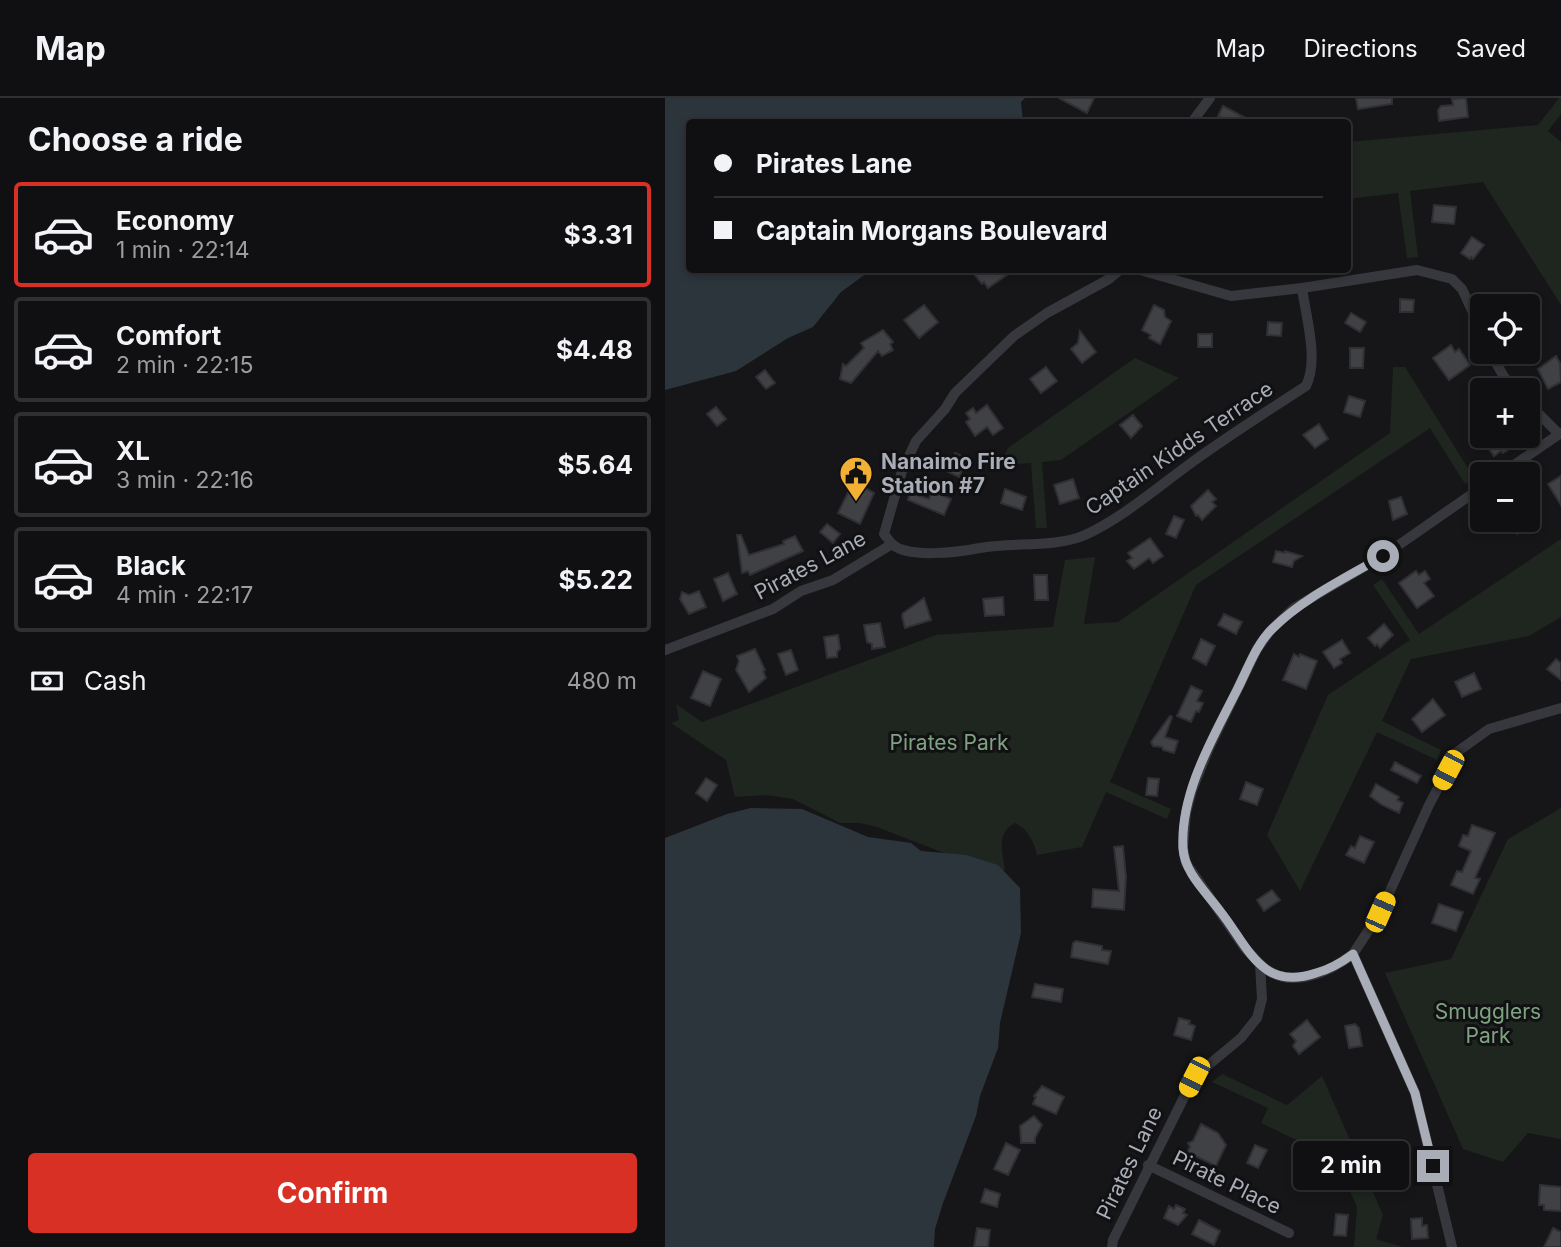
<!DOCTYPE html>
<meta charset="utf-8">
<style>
:root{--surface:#101012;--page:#19191b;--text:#f1f3f6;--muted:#9c9d9f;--line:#303032;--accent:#d93025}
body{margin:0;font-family:Inter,sans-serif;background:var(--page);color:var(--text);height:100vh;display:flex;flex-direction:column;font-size:26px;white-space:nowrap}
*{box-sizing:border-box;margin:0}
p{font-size:23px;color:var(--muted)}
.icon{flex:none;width:38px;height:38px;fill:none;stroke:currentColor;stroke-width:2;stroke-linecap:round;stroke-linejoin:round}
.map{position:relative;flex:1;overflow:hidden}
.sheet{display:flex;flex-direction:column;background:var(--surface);width:665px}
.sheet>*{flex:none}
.guide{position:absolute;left:21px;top:21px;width:665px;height:154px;border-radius:7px;box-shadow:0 4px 10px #0003,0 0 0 2px var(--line);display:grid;align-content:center;height:154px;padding:0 28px;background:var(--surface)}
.buttons{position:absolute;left:805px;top:196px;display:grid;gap:14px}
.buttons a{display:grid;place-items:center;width:70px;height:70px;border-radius:7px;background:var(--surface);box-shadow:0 4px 10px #0003,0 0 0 2px var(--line);font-size:35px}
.end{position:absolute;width:32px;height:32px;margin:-16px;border:9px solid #a8adb8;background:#111;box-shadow:0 0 0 4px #111}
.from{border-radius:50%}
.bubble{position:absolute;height:49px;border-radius:7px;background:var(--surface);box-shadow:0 4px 10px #0003,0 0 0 2px var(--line);font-size:23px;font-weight:700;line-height:49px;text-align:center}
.car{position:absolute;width:21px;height:42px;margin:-21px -10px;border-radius:9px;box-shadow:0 0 5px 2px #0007;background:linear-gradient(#f5c518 24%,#345 0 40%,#f5c518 0 76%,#345 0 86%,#f5c518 0)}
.guide b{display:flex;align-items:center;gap:24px;height:66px;font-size:26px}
.guide b+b{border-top:2px solid var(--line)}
.guide i{width:18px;height:18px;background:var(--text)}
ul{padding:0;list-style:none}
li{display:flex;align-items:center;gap:21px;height:105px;margin:0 14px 10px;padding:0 14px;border:4px solid var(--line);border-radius:7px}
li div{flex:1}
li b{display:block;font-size:26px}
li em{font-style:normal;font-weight:700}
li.current{border-color:var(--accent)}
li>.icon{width:63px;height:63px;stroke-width:1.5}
h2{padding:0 28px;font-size:32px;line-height:84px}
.pay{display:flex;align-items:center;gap:18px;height:77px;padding:0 28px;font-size:26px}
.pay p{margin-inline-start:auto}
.button{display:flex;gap:14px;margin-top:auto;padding:14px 28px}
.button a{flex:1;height:80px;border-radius:7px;background:var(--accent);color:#fff;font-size:28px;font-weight:700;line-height:80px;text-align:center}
header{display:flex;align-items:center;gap:42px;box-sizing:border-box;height:98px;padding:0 35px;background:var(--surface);border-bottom:2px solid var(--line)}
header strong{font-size:33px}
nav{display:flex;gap:38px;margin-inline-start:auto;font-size:24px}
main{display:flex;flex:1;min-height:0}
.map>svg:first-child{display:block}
.green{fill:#1e261f}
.water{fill:#2c353c}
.building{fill:#404145;stroke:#303034;stroke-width:2}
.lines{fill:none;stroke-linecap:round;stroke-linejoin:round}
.minor{stroke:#37383d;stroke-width:10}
.route{stroke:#a8adb8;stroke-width:9}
.labels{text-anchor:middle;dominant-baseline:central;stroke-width:6;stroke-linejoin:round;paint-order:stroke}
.street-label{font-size:21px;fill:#a8adb8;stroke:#111113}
.poi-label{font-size:21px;font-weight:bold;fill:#a8adb8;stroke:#111113;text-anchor:start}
.park-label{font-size:21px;fill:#7fa381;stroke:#111113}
</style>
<header>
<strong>Map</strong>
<nav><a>Map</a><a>Directions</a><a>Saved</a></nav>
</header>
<main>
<section class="sheet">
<h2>Choose a ride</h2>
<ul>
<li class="current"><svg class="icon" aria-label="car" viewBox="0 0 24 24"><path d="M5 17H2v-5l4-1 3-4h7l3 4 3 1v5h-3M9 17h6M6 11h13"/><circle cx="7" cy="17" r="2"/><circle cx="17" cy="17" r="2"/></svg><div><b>Economy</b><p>1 min · 22:14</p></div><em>$3.31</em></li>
<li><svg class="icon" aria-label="car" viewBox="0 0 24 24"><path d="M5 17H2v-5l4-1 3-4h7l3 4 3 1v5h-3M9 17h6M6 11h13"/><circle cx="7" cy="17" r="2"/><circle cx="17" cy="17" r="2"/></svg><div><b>Comfort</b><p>2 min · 22:15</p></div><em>$4.48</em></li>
<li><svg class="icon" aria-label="car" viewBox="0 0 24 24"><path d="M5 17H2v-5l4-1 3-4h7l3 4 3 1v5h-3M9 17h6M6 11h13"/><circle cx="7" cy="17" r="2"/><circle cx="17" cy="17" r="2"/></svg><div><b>XL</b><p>3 min · 22:16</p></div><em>$5.64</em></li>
<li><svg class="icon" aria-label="car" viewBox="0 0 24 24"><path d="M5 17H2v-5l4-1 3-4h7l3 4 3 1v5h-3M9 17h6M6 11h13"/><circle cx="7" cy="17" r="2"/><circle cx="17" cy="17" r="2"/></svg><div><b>Black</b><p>4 min · 22:17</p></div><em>$5.22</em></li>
</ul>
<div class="pay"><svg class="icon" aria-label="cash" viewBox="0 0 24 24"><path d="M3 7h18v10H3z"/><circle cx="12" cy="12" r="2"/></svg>Cash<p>480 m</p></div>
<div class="button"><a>Confirm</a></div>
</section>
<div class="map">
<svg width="896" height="1149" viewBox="0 0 896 1149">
<rect width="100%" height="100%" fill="#161618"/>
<g class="green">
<polygon points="894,0 896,0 896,16 883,33 896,44 896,207 818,84 745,93 753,159 742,160 733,95 683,101 683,44 873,27"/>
<polygon points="470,260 514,280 396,362 377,364 382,430 371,430 366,365 335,367 343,350"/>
<path d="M728,269H740L809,380L800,386L765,330L531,487L445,684L506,711L502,721L441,694L417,749L372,757C370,745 362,730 350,725C331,735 337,754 340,771L336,777L212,729L195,725H175L128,701L101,697L70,699L61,662L6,625L14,622L11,606L37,624L271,537L388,529L400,462L430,459L419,526L453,524L725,335Z"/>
<polygon points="896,441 896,519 864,538 746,561 717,623 776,652 772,662 712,634 635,793 602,737 663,597 745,542 708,487 717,481 754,536"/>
<polygon points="896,710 896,1041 863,1035 838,1064 798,1051 720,875 786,861 843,741"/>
<polygon points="557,976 622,1007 657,978 718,1117 711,1141 738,1149 689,1149 692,1109 671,1061 596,1025 603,1010 547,984"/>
</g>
<g class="water">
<polygon points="0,0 360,0 356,4 358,24 24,24 24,172 206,172 176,194 148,229 123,240 71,273 0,292"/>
<polygon points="86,710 137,711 203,739 246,745 256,753 301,757 333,767 355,790 356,835 335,925 333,950 315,998 311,1018 278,1105 270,1131 269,1149 0,1149 0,740 62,716"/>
</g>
<g class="building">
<polygon points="394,0 429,0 422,15"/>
<polygon points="691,0 727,0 727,6 693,11"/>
<polygon points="801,0 803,19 774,23 773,12 776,8 788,7 787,1"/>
<polygon points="558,8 588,24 565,24 553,18"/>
<polygon points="769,107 791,109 789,126 767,124"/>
<polygon points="807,139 819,147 808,161 806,159 805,161 796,155"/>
<polygon points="306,172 349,172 323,190 319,184 317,186"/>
<polygon points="735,201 749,202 748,214 735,214"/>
<polygon points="259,207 273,224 254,240 239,222"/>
<polygon points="489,207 499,212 500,219 506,223 495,246 484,240 486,237 477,232"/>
<polygon points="686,215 701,224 695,234 680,225"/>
<polygon points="603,224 617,225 616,238 602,237"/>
<polygon points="218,232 228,244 225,246 228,252 217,258 213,253 186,285 175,281 178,266 181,268 199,250 196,245"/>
<polygon points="415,233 431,254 417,265 406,251 413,245"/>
<rect x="533" y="236" width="14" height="13"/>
<polygon points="786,247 790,254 794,251 805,267 784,282 768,260"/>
<polygon points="685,250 699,250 698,270 685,270"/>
<polygon points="891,258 895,265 896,284 883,291 873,271"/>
<polygon points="381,269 392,283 376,295 365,281"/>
<polygon points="100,272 110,285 101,291 91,279"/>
<polygon points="684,298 700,303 695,319 679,314"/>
<polygon points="322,307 338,330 328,337 322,329 310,338 301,324 305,321 301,315 308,310 311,315"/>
<polygon points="51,309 61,321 52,328 42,316"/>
<polygon points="468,317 477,328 466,340 455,327"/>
<polygon points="654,326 663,341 650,350 638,337"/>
<polygon points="815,338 831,338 834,342 842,338 849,348 838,355 836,353 829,358"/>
<polygon points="290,355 303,361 294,379 277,371 284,357 288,359"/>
<polygon points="191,378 201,383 198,389 209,395 195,426 173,415"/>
<polygon points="896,378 896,407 883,386"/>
<polygon points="408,381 414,400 395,406 389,387"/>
<polygon points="340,391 361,399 357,412 336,405"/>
<polygon points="543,392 551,401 547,404 551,408 537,422 533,417 531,418 526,408"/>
<polygon points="267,393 286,401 279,417 243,402 245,395 264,401"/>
<polygon points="736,399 742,416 728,422 724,403"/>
<polygon points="509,418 519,422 511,440 501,436"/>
<polygon points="836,422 859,422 862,428 852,436 848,431 846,433"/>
<polygon points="162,426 175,436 168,445 155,434"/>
<polygon points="72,437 76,437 84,457 119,446 118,443 130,438 138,453 85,477 83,473 77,475"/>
<polygon points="485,440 498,458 488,465 484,460 469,471 462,463 467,460 463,455"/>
<polygon points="611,453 620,455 620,453 637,458 629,463 627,469 608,464"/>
<polygon points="751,473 754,477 760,473 765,481 759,485 769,498 752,510 734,485"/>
<polygon points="63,475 72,496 58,503 49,481"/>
<polygon points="369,477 382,477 383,502 370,502"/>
<polygon points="34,493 41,509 24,516 15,501 17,494 24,497"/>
<polygon points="338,499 339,517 320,518 318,501"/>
<polygon points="259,500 266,522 240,530 237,518 238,515"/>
<polygon points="559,516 577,524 571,536 553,527"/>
<polygon points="215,525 220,549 207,551 207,546 202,544 199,527"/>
<polygon points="719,526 728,537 715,550 712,546 710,548 703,540"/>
<polygon points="173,537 175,551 172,554 172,559 162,560 159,539"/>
<polygon points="536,541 550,548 541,567 528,560"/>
<polygon points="677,542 685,555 675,561 677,565 669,570 658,554"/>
<polygon points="90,551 100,572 98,573 101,580 84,594 71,572 74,563 72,558"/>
<polygon points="126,552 133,572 121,577 113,556"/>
<polygon points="629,556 634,559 635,556 652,563 641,591 618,582"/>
<polygon points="891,561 896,565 896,582 882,571"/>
<polygon points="38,573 56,581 45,608 26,600"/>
<polygon points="809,575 816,591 797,599 790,584"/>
<polygon points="526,588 537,593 532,603 538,605 534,614 531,613 526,624 512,618"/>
<polygon points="768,601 780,617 757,634 747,621"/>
<polygon points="505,618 507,619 500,639 513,643 509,655 498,652 497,649 488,648 486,644"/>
<polygon points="730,664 756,678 752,685 726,672"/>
<polygon points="41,680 52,687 42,703 31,695"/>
<polygon points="483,680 494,681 492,698 481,697"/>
<polygon points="581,684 598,691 592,707 575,701"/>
<polygon points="711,686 734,699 732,702 738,705 734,715 717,707 705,698"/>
<polygon points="807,727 830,735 810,780 815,781 808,796 786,787 792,773 797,774 806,753 794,748 798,737 803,738"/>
<polygon points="695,738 709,744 699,765 681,757 686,748 690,750"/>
<polygon points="458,748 461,779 459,812 427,809 428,791 454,793 449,749"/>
<polygon points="607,792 615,802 599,813 592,802"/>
<polygon points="774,806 798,814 791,833 767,825"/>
<polygon points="411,843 437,848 437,852 446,853 443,866 406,859 408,845"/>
<polygon points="370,886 398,891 396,904 367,899"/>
<polygon points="514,920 525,923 524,926 530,928 526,942 509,937"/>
<polygon points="642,922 655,939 634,956 628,948 631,943 625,936"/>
<polygon points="690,926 694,930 697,948 684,950 680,928"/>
<polygon points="377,988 399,999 391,1016 368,1006 371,999 369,998"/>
<polygon points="369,1018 377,1027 370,1040 370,1045 356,1045 355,1028"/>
<polygon points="536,1026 553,1035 561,1047 551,1068 522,1054 525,1049 523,1045 528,1043"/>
<polygon points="341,1045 355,1052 343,1077 329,1071"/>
<polygon points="590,1047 602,1052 593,1070 582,1065"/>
<polygon points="728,1047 734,1060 719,1066 713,1054"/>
<polygon points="875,1087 896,1089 896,1113 879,1112 879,1107 874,1107"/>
<polygon points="320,1091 335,1096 332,1109 316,1104"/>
<polygon points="511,1107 520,1111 518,1115 522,1117 513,1127 499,1120 504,1108 509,1111"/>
<polygon points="671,1116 683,1117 681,1138 669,1137"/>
<polygon points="757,1120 757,1128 762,1127 763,1140 747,1141 746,1121"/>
<polygon points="534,1122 555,1133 549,1147 527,1136"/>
<polygon points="312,1130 325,1132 323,1149 309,1149"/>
<polygon points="888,1130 896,1134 896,1149 879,1149"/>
</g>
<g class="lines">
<g class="minor">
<polyline points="527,24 545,0"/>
<polyline points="475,172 566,198 637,190 752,172 787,181 797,191 817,234"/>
<polyline points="825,254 839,279 851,292"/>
<polyline points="863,305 894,336"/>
<polyline points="836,376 896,335"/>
<path d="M227,446C243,461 294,454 315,450C346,444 391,450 420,437C457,420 489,392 522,368C560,340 601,314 641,288C654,262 641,219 637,190"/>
<polyline points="0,552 108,511 136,493 168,482 227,446 219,436 237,373 251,343 280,311 290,295 349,238 382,215 444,181 455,172"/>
<path d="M595,866C622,893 662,876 688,856"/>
<polyline points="483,1067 624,1135"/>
<polyline points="447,1149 448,1142 529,979 576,940 592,920 597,901 595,866 579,849 521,765 518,750 521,715 527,692 544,650 592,551 605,533 629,510 718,458 817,389"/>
<polyline points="787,1149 750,995 688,856 715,815 764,707 792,654 824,631 896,610"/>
</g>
</g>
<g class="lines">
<path class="route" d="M718,458C681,480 638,500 607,531C591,547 583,570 573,590C549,638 515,694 518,750C519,774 541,794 555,813C583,848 596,894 651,875C666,871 676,865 688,856L750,995L768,1068"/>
</g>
<defs>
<symbol id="civic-pin" viewBox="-11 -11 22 30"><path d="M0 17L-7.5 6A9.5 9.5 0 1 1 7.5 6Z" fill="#f2b134" stroke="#111113"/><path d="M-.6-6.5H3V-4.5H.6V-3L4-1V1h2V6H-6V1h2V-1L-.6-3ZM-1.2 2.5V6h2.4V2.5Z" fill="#111"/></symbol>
</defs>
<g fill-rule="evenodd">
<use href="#civic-pin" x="172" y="356" width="38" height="52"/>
</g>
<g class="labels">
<g class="street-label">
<text transform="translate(514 350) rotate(-34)">Captain Kidds Terrace</text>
<text transform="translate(145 467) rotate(-28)">Pirates Lane</text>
<text transform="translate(464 1065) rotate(-64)">Pirates Lane</text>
<text transform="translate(562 1084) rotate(26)">Pirate Place</text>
</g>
<g class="poi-label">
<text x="216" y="363">Nanaimo Fire<tspan x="216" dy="24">Station #7</tspan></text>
</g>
<g class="park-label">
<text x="284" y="644">Pirates Park</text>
<text x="823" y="913">Smugglers<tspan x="823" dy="24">Park</tspan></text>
</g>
</g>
</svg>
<div class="buttons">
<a><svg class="icon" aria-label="locate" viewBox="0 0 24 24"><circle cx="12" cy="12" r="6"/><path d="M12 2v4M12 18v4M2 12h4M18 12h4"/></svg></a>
<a>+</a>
<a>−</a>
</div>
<i class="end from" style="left:718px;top:458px"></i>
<i class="end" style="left:768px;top:1068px"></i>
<div class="bubble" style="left:628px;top:1043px;width:116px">2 min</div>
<i class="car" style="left:783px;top:672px;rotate:208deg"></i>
<i class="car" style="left:715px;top:814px;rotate:24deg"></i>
<i class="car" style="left:529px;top:979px;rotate:207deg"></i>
<div class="guide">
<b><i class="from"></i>Pirates Lane</b>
<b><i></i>Captain Morgans Boulevard</b>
</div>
</div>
</main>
